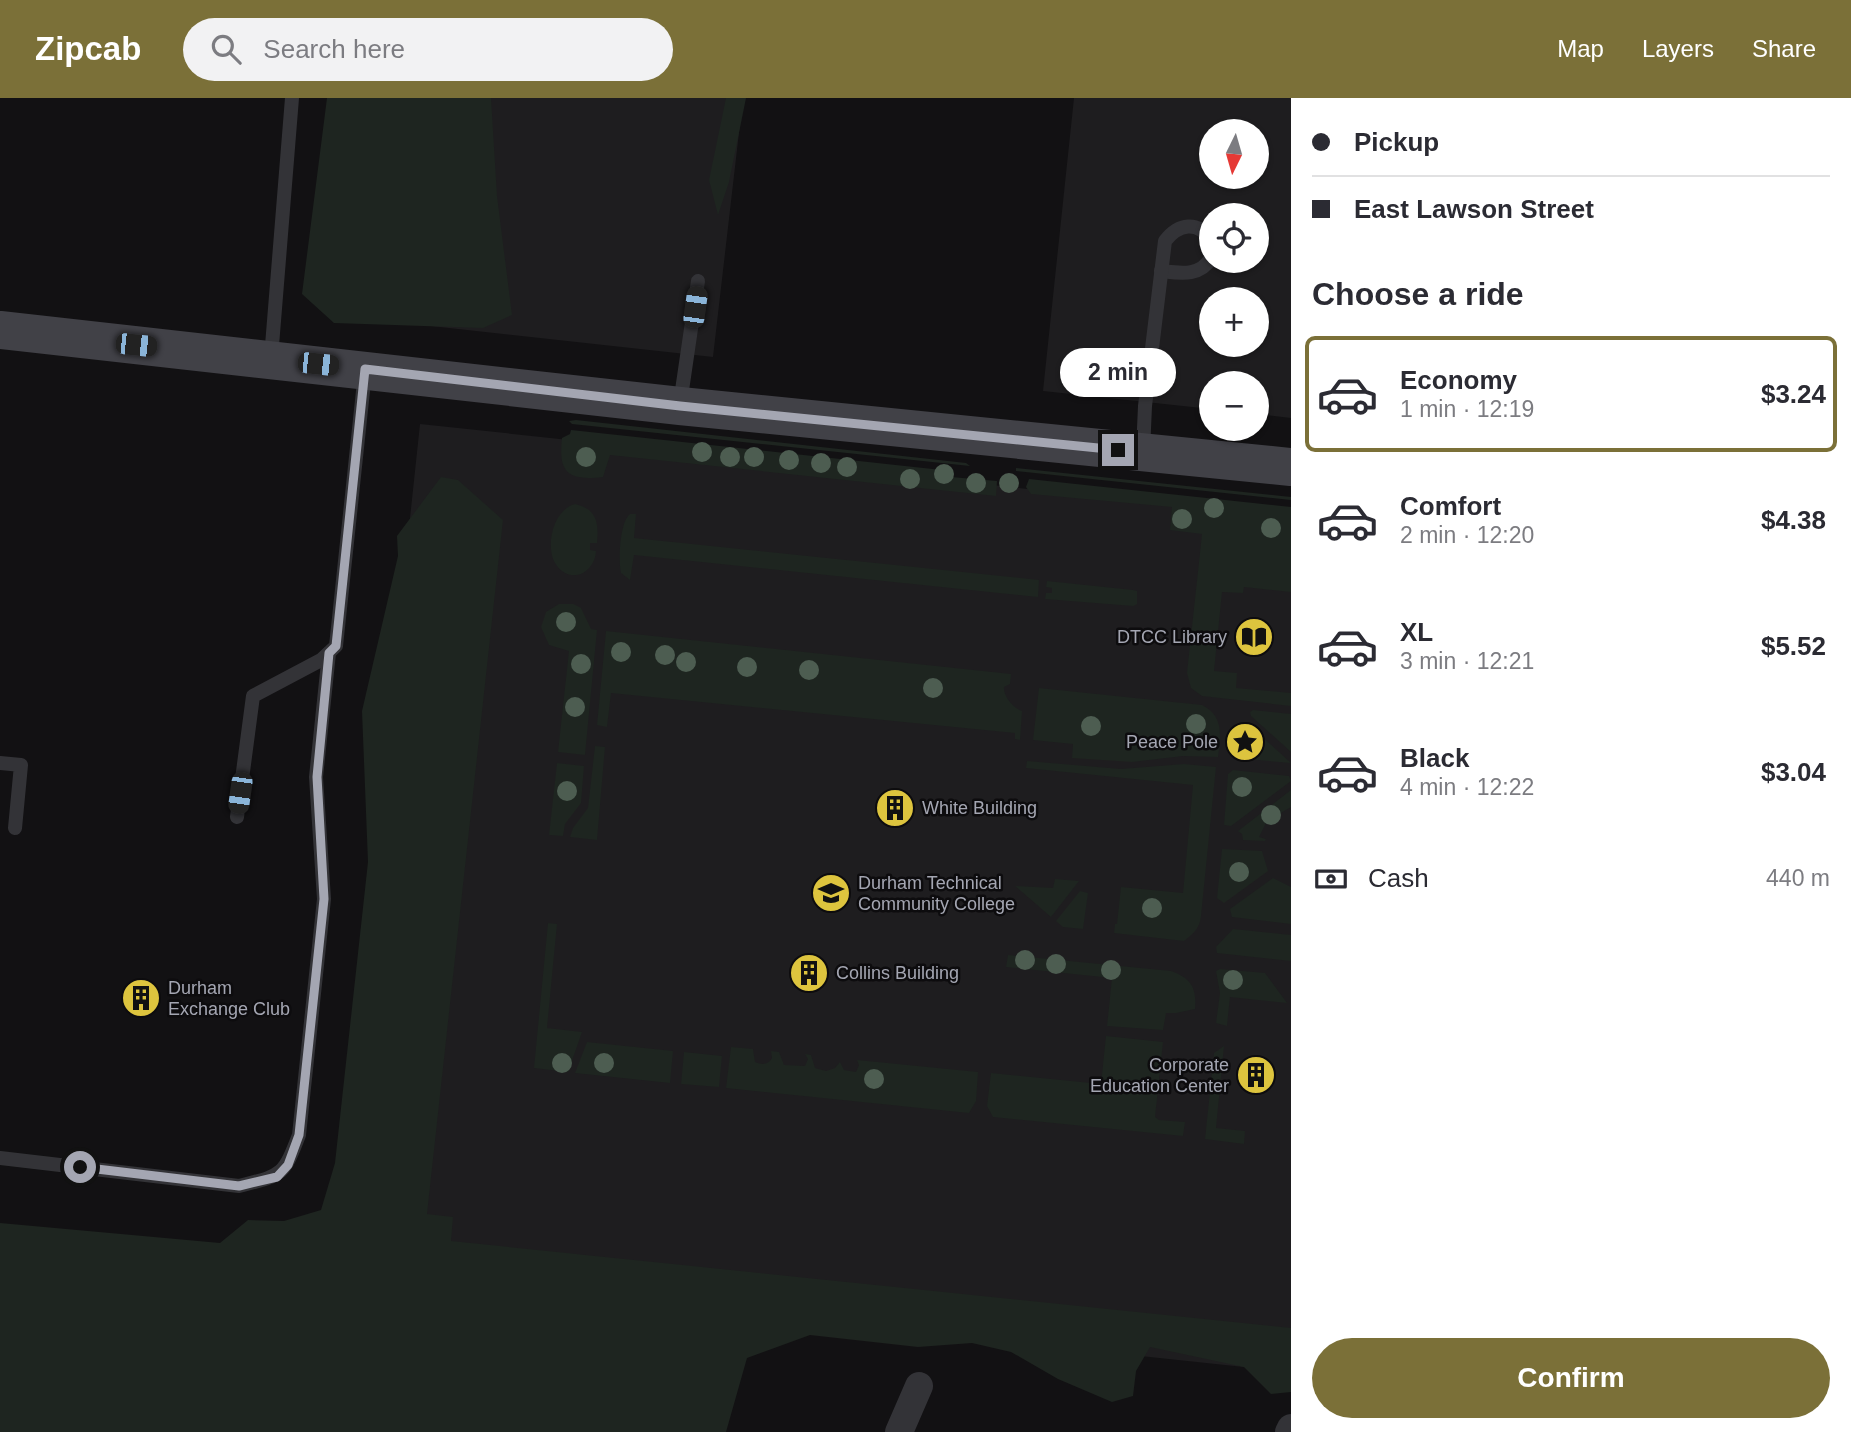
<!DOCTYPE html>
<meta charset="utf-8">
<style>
:root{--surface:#fff;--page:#f2f2f3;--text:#2b2b33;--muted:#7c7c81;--line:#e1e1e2;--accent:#7b7038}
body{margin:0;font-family:Arial,sans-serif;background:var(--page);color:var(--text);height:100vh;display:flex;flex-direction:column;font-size:26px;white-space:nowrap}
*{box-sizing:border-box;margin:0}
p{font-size:23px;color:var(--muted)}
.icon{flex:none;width:38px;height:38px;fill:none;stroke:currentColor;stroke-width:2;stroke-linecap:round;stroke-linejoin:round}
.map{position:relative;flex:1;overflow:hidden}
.details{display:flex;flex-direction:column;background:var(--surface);width:560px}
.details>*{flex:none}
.hud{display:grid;align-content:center;height:154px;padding:0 21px;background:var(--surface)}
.needle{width:46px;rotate:185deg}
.buttons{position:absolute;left:1199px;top:21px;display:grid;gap:14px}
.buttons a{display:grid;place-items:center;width:70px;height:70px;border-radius:50%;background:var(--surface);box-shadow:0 2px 5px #0004;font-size:35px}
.end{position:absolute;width:32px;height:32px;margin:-16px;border:9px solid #a4a6b2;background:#111;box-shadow:0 0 0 4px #111}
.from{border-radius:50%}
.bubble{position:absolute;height:49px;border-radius:24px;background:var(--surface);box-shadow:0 2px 5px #0004;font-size:23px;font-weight:700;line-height:49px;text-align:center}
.car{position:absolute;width:21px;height:42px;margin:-21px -10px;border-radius:9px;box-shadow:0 0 5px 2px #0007;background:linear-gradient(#222 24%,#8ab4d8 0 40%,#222 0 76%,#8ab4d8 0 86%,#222 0)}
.hud b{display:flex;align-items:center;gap:24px;height:66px;font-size:26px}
.hud b+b{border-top:2px solid var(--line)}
.hud i{width:18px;height:18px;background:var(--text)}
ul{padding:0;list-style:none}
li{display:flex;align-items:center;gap:21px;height:116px;margin:0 14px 10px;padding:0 7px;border:4px solid transparent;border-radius:10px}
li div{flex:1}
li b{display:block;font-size:26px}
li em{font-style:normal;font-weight:700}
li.current{border-color:var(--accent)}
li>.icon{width:63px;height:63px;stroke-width:1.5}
h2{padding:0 21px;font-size:32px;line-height:84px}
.pay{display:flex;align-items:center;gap:18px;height:77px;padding:0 21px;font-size:26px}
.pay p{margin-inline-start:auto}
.primary-button{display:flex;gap:14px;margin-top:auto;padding:14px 21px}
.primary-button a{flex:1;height:80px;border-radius:42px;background:var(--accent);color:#fff;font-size:28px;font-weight:700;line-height:80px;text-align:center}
header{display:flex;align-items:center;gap:42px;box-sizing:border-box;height:98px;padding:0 35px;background:var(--accent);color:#fff}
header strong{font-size:33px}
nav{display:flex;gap:38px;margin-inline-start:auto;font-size:24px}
.search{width:490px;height:63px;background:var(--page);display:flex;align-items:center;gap:18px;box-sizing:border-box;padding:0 24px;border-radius:38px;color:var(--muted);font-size:26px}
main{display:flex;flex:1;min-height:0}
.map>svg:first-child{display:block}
.built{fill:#1e1d1f;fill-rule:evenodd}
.green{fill:#1e2520}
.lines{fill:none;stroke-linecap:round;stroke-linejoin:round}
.lane{stroke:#333337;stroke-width:14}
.street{stroke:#333337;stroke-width:28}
.secondary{stroke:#414147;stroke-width:38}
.tree{fill:#4d5d51}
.route{stroke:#a4a6b2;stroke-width:9}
.labels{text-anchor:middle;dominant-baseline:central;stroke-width:5;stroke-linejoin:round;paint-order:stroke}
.poi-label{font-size:18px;fill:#a4a6b2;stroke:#0d0c0e;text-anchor:start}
</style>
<header>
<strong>Zipcab</strong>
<div class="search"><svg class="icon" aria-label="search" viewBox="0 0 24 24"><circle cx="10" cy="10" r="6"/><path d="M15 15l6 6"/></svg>Search here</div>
<nav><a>Map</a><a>Layers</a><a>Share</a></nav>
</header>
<main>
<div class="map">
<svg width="1291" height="1334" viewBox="0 0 1291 1334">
<rect width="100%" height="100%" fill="#121113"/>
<g class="built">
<polygon points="455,0 743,0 713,259 431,228"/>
<path d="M1074,0H1291V320L1257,316L1256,285H1211V311L1043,293ZM1211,33H1256V79H1211ZM1211,117H1256V163H1211ZM1211,201H1256V247H1211Z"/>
<polygon points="420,326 1291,419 1291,1274 330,1172"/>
</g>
<g class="green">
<polygon points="327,0 491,0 497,98 512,217 483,230 334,225 302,196"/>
<polygon points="726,0 746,0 729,84 718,117 709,82"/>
<polygon points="576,322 966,365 970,368 572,326 569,323"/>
<path d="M571,332L951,373V379L997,383L996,398L610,357L603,379C568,383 558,375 562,340L570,336Z"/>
<polygon points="1016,370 1291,399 1291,402 1016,373"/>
<polygon points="441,379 458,382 503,422 427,1116 453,1119 451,1143 1291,1230 1291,1294 1271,1296 1244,1269 1150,1249 1136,1273 1133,1298 1112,1304 1058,1281 1011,1254 972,1245 918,1249 810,1237 747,1260 726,1334 0,1334 0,1125 220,1145 248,1122 284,1123 321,1112 335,1065 368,764 362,613 398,458 397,438"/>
<polygon points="1029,381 1291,409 1291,494 1244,489 1243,495 1222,494 1214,573 1237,575 1236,590 1291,595 1291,608 1202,598 1191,590 1187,575 1202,436 1170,432 1172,409 1031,396 1026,389"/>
<path d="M575,406C597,411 599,425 597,445H590V452L596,453C595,474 572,487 557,468C544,452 552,412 575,406Z"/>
<path d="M630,416H636L634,440L1039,482L1038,499L634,457L630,482L621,475C618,462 620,423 630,416Z"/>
<polygon points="1047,483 1133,492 1137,493 1137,506 1133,508 1045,501 1046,495 1052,495 1052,490 1046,489"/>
<polygon points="559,506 573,506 581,510 591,531 597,532 585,657 558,654 569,553 549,547 541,529 546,514"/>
<path d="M606,533L1011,576L1010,586L1004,589C1003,598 1013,610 1022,613L1020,642L1015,641V635L611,595L607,629L597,627Z"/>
<path d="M1039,590L1202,607C1224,618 1221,638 1218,659L1183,658L1132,664L1072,660L1073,646L1033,642Z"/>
<polygon points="1253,612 1291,616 1291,654 1251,618 1250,614"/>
<polygon points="1241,624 1246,624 1291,665 1233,660 1234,632"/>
<polygon points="595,648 605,649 597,742 570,739 573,730 588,710"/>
<path d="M1027,663L1121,671L1184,666L1216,669L1201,818C1200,830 1193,836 1184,843L1114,835L1115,826H1117L1121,789L1183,795L1193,687L1026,670Z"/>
<polygon points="557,665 584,668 581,705 565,726 563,738 549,737"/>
<polygon points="1233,672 1289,678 1291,683 1231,728 1224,727 1228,676"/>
<polygon points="1291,692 1291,709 1267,723 1259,739 1266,741 1265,743 1243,742 1242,736 1238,733"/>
<polygon points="1222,751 1262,753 1268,773 1224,805 1217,800"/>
<polygon points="1273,780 1291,789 1291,826 1232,819 1230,811"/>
<polygon points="1055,781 1079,783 1051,819 1015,788 1053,790"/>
<polygon points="1080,793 1088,795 1083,831 1063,829 1056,823"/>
<polygon points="548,825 557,826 547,930 582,934 568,974 534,970"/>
<polygon points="1233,831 1291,837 1291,863 1217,855 1216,849"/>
<path d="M1008,857L1171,873C1191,880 1197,890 1195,911L1176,915H1166L1163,932L1107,928L1112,880L1006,869Z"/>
<polygon points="1220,871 1265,875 1287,905 1230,899 1227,928 1216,925 1220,895 1216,873"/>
<polygon points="1106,938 1163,944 1155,1019 1159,1022 1185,1024 1183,1038 993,1019 987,1008 991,975 1101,986"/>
<polygon points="587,944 673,953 670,985 575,975"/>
<polygon points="1224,948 1216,1030 1245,1033 1244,1046 1205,1041 1214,955"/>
<path d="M731,949L753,951L755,964C762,967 768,967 772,960L771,953L779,954L784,967L805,968L808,961L805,956L811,957L815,970L826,973L835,970L840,964L844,972L856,974L859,967L857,962L978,974L976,1003L969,1015L726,990Z"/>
<polygon points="684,954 722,958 719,989 681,986"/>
</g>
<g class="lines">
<g class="lane">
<path d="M1161,173C1180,175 1200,179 1211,160"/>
<polyline points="271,260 292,0"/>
<polyline points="680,306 698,183"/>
<path d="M1143,353L1145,308L1165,143C1179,125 1197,123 1211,141"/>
<polyline points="0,665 21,667 15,730"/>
<polyline points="237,719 253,598 321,562 336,548 365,274"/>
<path d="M0,1060L239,1088C282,1077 283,1079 299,1037L324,801L316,679L329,555"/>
</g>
<g class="street">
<polyline points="899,1334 919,1288"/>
<polyline points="1289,1334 1291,1330"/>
</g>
<polyline class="secondary" points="0,232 680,308 1291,369"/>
</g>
<g class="tree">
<circle cx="702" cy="354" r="10"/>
<circle cx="586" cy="359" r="10"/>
<circle cx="730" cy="359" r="10"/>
<circle cx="754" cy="359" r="10"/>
<circle cx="789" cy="362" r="10"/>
<circle cx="821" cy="365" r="10"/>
<circle cx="847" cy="369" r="10"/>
<circle cx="944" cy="376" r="10"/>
<circle cx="910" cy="381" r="10"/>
<circle cx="976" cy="385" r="10"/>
<circle cx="1009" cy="385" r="10"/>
<circle cx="1214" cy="410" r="10"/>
<circle cx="1182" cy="421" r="10"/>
<circle cx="1271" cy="430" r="10"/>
<circle cx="566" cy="524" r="10"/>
<circle cx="621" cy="554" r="10"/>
<circle cx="665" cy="557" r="10"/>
<circle cx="686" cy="564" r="10"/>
<circle cx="581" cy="566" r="10"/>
<circle cx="747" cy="569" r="10"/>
<circle cx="809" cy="572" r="10"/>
<circle cx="933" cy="590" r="10"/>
<circle cx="575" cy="609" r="10"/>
<circle cx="1196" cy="626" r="10"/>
<circle cx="1091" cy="628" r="10"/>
<circle cx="1242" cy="689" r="10"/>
<circle cx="567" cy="693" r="10"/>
<circle cx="1271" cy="717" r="10"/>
<circle cx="1239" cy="774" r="10"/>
<circle cx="1152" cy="810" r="10"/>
<circle cx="1025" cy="862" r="10"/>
<circle cx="1056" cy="866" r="10"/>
<circle cx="1111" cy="872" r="10"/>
<circle cx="1233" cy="882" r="10"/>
<circle cx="562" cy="965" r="10"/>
<circle cx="604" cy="965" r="10"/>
<circle cx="874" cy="981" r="10"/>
</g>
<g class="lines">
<polyline class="route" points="80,1069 239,1088 277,1079 288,1067 299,1037 324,801 317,679 329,555 336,548 365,271 680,308 1118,352"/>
</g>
<defs>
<symbol id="library-disc" viewBox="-11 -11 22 22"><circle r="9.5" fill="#ddc43e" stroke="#0d0c0e"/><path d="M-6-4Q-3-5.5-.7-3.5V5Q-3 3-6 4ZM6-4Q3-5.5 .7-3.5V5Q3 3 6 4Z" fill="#111"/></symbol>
<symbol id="sight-disc" viewBox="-11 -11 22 22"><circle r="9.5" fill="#ddc43e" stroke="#0d0c0e"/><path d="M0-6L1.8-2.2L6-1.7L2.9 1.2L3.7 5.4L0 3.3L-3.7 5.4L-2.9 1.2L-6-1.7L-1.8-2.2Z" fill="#111"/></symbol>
<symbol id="building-disc" viewBox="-11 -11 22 22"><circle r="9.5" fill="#ddc43e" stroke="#0d0c0e"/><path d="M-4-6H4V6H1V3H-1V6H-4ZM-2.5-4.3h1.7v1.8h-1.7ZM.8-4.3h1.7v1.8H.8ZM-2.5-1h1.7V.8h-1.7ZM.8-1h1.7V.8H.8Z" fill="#111"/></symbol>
<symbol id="university-disc" viewBox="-11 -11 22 22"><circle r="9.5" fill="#ddc43e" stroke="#0d0c0e"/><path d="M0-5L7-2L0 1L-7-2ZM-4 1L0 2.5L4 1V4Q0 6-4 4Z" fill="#111"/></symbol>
</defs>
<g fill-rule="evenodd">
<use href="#library-disc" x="1232" y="517" width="44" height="44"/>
<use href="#sight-disc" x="1223" y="622" width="44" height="44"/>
<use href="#building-disc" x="873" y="688" width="44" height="44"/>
<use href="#university-disc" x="809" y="773" width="44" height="44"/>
<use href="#building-disc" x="787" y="853" width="44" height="44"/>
<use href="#building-disc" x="119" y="878" width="44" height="44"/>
<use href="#building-disc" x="1234" y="955" width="44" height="44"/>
</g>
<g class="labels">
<g class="poi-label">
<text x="1227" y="539" text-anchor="end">DTCC Library</text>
<text x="1218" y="644" text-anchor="end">Peace Pole</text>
<text x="922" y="710">White Building</text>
<text x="858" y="785">Durham Technical<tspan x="858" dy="21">Community College</tspan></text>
<text x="836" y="875">Collins Building</text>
<text x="168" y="890">Durham<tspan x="168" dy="21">Exchange Club</tspan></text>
<text x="1229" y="967" text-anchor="end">Corporate<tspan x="1229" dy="21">Education Center</tspan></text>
</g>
</g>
</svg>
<div class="buttons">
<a><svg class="needle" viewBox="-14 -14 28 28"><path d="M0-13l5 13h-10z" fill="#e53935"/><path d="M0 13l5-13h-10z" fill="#7c7c81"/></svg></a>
<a><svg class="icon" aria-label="locate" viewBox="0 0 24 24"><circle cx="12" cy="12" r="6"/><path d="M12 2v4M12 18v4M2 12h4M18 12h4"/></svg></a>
<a>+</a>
<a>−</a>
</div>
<i class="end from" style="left:80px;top:1069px"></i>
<i class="end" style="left:1118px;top:352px"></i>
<div class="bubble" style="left:1060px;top:250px;width:116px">2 min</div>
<i class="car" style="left:695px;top:209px;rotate:8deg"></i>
<i class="car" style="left:136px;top:247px;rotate:96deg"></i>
<i class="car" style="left:318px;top:266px;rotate:96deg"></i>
<i class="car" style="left:240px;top:695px;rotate:188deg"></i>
</div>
<section class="details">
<div class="hud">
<b><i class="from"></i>Pickup</b>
<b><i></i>East Lawson Street</b>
</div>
<h2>Choose a ride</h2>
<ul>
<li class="current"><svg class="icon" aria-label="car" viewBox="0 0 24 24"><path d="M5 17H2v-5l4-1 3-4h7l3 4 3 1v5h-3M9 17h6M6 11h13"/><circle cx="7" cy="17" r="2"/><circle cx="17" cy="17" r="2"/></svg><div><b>Economy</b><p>1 min · 12:19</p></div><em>$3.24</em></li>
<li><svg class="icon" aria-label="car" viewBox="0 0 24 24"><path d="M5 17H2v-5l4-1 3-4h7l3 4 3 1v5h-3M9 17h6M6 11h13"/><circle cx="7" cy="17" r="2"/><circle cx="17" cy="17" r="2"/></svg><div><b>Comfort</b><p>2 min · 12:20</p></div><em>$4.38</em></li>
<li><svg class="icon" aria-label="car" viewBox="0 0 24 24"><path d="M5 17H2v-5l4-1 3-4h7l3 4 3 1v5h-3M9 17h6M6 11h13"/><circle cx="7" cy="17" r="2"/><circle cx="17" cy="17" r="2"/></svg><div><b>XL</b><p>3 min · 12:21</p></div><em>$5.52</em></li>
<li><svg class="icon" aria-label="car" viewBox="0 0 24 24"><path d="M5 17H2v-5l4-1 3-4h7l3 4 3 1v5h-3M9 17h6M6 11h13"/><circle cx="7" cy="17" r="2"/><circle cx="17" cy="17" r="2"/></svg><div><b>Black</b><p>4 min · 12:22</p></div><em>$3.04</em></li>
</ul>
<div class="pay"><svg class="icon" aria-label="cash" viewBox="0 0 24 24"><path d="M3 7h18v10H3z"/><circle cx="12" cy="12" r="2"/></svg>Cash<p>440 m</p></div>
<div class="primary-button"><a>Confirm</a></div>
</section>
</main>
